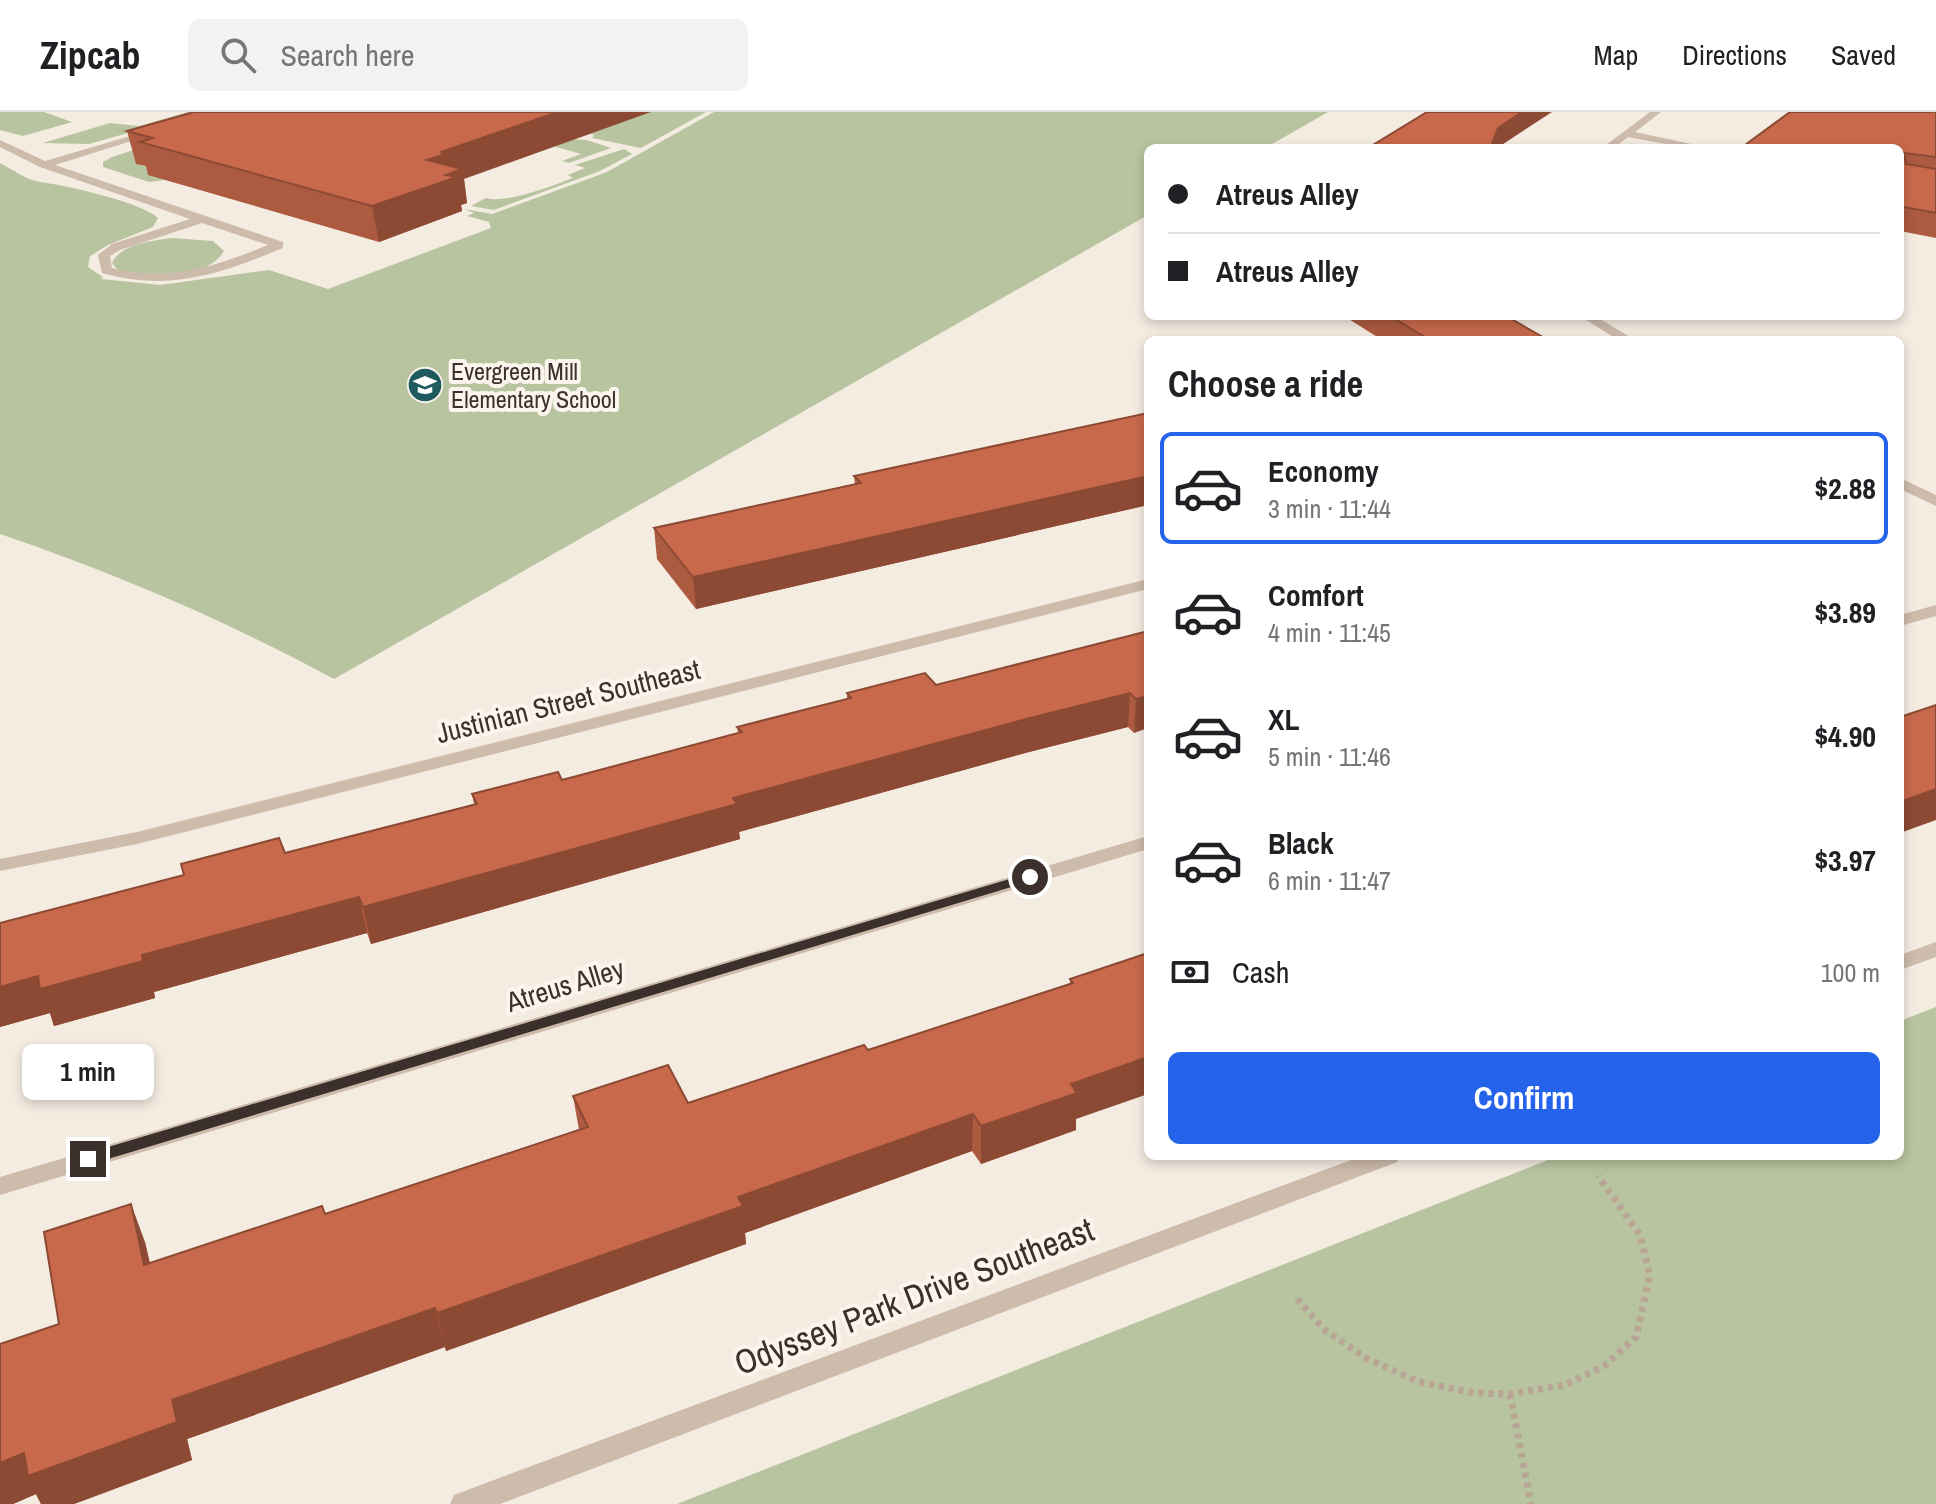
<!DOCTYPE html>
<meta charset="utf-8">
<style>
:root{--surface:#fff;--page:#f2f2f2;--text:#202124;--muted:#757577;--line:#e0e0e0;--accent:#2563eb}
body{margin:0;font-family:"Archivo Narrow",sans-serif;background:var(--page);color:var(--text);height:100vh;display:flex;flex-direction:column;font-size:30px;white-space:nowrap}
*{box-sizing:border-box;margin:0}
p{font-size:26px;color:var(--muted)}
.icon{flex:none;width:44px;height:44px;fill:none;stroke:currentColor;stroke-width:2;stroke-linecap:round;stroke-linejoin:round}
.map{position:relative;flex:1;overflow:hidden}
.panel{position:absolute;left:1144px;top:224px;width:760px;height:824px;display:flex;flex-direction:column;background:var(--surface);border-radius:12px;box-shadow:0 4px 12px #0003}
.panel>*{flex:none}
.hud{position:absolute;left:1144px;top:32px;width:760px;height:176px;border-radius:12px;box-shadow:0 4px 12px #0003;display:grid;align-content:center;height:176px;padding:0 24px;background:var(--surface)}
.end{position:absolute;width:36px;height:36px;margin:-18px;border:10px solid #3b302b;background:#fff;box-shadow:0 0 0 4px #fff}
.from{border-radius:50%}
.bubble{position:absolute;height:56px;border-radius:12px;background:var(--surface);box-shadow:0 4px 12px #0003;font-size:26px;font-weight:700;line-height:56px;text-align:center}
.hud b{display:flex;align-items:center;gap:28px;height:76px;font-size:30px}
.hud b+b{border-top:2px solid var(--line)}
.hud i{width:20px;height:20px;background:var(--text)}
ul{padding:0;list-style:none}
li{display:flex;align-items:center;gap:24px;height:112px;margin:0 16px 12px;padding:0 8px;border:4px solid transparent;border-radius:12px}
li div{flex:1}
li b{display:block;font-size:30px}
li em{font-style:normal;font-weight:700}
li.current{border-color:var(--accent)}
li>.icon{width:72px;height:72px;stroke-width:1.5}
h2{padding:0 24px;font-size:36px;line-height:96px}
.pay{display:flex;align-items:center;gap:20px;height:88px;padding:0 24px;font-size:30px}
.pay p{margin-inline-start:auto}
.cta{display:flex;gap:16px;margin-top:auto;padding:16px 24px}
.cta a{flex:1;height:92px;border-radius:12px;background:var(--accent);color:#fff;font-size:32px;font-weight:700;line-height:92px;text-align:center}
header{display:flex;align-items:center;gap:48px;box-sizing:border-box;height:112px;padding:0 40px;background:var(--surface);border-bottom:2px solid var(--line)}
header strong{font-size:38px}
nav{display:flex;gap:44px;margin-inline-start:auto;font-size:28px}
.search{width:560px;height:72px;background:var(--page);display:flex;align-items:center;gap:20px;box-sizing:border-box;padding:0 28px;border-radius:12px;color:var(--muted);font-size:30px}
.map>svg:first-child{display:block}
.green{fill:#b8c4a0}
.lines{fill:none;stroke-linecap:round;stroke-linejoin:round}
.path{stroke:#b9a596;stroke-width:7;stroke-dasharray:5 5;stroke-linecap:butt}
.lane{fill:#cdbbac;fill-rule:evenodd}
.street{fill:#cdbbac;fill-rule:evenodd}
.wall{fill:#ac5a40}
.shaded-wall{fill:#8c4a34}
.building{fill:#c8694b;stroke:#8c4a34;stroke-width:2}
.route{fill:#3b302b}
.labels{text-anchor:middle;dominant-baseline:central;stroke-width:8;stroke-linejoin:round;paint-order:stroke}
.far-poi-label{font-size:24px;fill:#3b302b;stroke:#fbf5ee;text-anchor:start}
.street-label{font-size:28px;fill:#3b302b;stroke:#fbf5ee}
.near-street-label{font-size:34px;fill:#3b302b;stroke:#fbf5ee}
</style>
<header>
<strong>Zipcab</strong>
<div class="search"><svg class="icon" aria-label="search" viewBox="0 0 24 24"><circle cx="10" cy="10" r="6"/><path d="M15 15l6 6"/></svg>Search here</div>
<nav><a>Map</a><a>Directions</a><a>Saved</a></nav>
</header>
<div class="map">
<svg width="1936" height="1392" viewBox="0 0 1936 1392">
<rect width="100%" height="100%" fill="#f4ebe1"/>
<g class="green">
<polygon points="0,0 44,0 72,10 23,24 0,18"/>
<polygon points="188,0 203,0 89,32 43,31 110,11 139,14"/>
<polygon points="649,0 706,0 641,36 592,26 594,23 589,21"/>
<path d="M714,0H1328L1265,36H1148V103L334,567C227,509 115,461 0,422V51C12,57 26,68 40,70C58,72 140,89 158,106L153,115L108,133L90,144L88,155L103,165L101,167L160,173L269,158L328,177L491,116L489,110L467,104L474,101L464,97L492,102L607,60Z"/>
<polygon points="175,25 138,52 161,59 165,68 149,70 103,55 103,50 112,45"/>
<polygon points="571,27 587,28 611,36 569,51 562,49 581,42 553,34"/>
<path d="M624,37L632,42L600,59L494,98L471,94L486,86C506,92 552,74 573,66L568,63L585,56L575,53Z"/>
<path d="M171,126L213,129L224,139C205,170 148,164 118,158L112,151C120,132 152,129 171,126Z"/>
<polygon points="1936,895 1936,1392 677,1392 1558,1044 1900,1044 1900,909"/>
</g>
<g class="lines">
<g class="path">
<polyline points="1297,1187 1326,1219 1366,1246 1419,1270 1475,1281 1510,1282 1565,1273 1604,1254 1636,1225 1650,1163 1640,1123 1598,1064"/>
<polyline points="1510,1282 1531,1392"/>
</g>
<g class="lane">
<path d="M151,18L160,20L55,53L283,130V136C220,162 170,180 102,161L98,143L112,132L190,107L40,55L0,35V28L45,49ZM202,111L268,133C217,154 167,171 112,156L110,144L120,138Z"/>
<polygon points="1936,493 1936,504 1900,514 1900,503"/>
<polygon points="1148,724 1148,737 0,1083 0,1065"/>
</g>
<g class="street">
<polygon points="1650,0 1661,0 1635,20 1710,36 1687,36 1628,25 1614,36 1602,36"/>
<polygon points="1580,204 1595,204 1635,228 1618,228"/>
<polygon points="1900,366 1936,383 1936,394 1900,377"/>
<polygon points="1148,467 1148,477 137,732 0,759 0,747 137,720"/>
<polygon points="1936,830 1936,845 1900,858 1900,843"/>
<polygon points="1362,1044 1400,1044 1397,1050 500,1392 450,1392 454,1383"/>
</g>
</g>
<g class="wall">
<polygon points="1936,0 1936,126 1900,119 1900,36"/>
<polygon points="127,19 464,67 467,91 461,93 462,99 379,130 148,63 146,54 136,52"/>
<polygon points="1344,204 1506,204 1548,228 1382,228"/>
<polygon points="1148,301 1148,393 696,497 657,447 654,416 855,372 854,364"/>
<polygon points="1148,519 1134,621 1128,615 1029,640 739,720 740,727 371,832 367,821 154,880 155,886 54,914 50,901 0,915 0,811 285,741 474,692 472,682 562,668 738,621 737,615 847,587 847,581 936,573"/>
<polygon points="1148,841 1076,1007 1076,1018 981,1052 972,1039 745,1121 746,1132 446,1239 445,1235 187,1327 192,1348 74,1392 41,1392 36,1382 13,1392 0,1392 59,1212 145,1130 150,1151 325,1102 579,1018 573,984 688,991 868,938 1070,872 1070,867"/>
</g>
<g class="shaded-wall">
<polygon points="558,0 651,0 464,67 467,91 461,93 462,99 379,130 372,94 427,48 441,40"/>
<polygon points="1522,0 1552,0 1497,36 1486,36 1498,16"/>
<polygon points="1148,364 1148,393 696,497 693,465"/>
<polygon points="1130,581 1128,615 1029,640 739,720 740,727 371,832 363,795 733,686 1030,606"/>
<polygon points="1148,584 1148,616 1134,621 1136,587"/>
<polygon points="1936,677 1936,708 1900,721 1900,690"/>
<polygon points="359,785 367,821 154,880 155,886 54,914 50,901 0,915 0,875 38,864 142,843"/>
<polygon points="1148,945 1148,982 1076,1007 1076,1018 981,1052 981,1014 1071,972"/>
<polygon points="973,1002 972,1039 745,1121 746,1132 446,1239 437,1201 738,1085"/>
<polygon points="131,1092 145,1130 158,1191 144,1153"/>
<polygon points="435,1196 445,1235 187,1327 192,1348 74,1392 41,1392 36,1382 13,1392 0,1392 0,1351 24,1341"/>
</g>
<g class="building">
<polygon points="194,0 558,0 441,40 445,42 427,48 462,57 446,63 457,65 372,94 140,30 153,26 127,19"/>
<polygon points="1427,0 1522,0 1498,16 1492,32 1486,36 1368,36"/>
<polygon points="1790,0 1936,0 1936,45 1904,41 1906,52 1936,57 1936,101 1904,95 1900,98 1900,36 1741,36"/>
<polygon points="1390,204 1506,204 1548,228 1430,228"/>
<polygon points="1148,301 1148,364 693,465 654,416 861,371 854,364"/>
<polygon points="1148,519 1148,584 1136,587 1130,581 1030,606 733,686 737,692 363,795 359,785 142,843 143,849 40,877 38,864 0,875 0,811 184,763 181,752 279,726 285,741 477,692 472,682 558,660 562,668 742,620 737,615 851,586 847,581 925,561 936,573"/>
<polygon points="1936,593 1936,677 1900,690 1900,605"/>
<polygon points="1148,841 1148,945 1071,972 1077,981 981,1014 973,1002 738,1085 743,1094 437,1201 435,1196 172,1288 177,1310 28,1364 24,1341 0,1351 0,1232 59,1212 44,1120 131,1092 144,1153 322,1094 325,1102 588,1015 573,984 668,953 688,991 864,933 868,938 1073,871 1070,867"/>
</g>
<polygon class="route" points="1030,761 1035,762 1035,768 88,1053 80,1047 88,1041"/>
<defs>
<symbol id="school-disc" viewBox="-11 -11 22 22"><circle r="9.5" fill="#1f5a5e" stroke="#fbf5ee"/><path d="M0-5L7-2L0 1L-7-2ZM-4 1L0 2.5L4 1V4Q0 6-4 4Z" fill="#fff"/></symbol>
</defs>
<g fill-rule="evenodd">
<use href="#school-disc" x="405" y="253" width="40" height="40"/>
</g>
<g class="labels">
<g class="far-poi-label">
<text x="451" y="259">Evergreen Mill<tspan x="451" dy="28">Elementary School</tspan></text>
</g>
<g class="street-label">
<text transform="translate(568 589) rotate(-14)">Justinian Street Southeast</text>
<text transform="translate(565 873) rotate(-17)">Atreus Alley</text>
</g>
<g class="near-street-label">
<text transform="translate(914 1184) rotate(-21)">Odyssey Park Drive Southeast</text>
</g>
</g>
</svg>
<i class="end from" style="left:1030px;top:765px"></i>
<i class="end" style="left:88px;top:1047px"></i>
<div class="bubble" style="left:22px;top:932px;width:132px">1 min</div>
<div class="hud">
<b><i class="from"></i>Atreus Alley</b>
<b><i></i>Atreus Alley</b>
</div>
<section class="panel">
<h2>Choose a ride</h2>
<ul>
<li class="current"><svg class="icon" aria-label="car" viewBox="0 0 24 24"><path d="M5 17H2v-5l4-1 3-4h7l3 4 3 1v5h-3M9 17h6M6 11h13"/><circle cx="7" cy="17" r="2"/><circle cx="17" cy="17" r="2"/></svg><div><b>Economy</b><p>3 min · 11:44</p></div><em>$2.88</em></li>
<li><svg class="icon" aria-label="car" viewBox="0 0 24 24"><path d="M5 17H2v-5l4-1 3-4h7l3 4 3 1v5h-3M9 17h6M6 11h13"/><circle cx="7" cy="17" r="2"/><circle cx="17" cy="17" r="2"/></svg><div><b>Comfort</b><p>4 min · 11:45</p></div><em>$3.89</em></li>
<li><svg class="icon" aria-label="car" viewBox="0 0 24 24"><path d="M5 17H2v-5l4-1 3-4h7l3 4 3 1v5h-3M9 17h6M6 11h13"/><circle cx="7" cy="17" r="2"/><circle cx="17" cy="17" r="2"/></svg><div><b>XL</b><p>5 min · 11:46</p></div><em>$4.90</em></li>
<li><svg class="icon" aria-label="car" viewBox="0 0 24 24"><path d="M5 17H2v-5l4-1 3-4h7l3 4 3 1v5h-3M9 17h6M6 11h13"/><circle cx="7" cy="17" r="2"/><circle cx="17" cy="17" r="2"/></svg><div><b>Black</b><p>6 min · 11:47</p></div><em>$3.97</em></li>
</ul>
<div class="pay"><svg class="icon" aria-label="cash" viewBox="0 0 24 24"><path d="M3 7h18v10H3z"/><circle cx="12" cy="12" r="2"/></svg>Cash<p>100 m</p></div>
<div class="cta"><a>Confirm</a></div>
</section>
</div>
